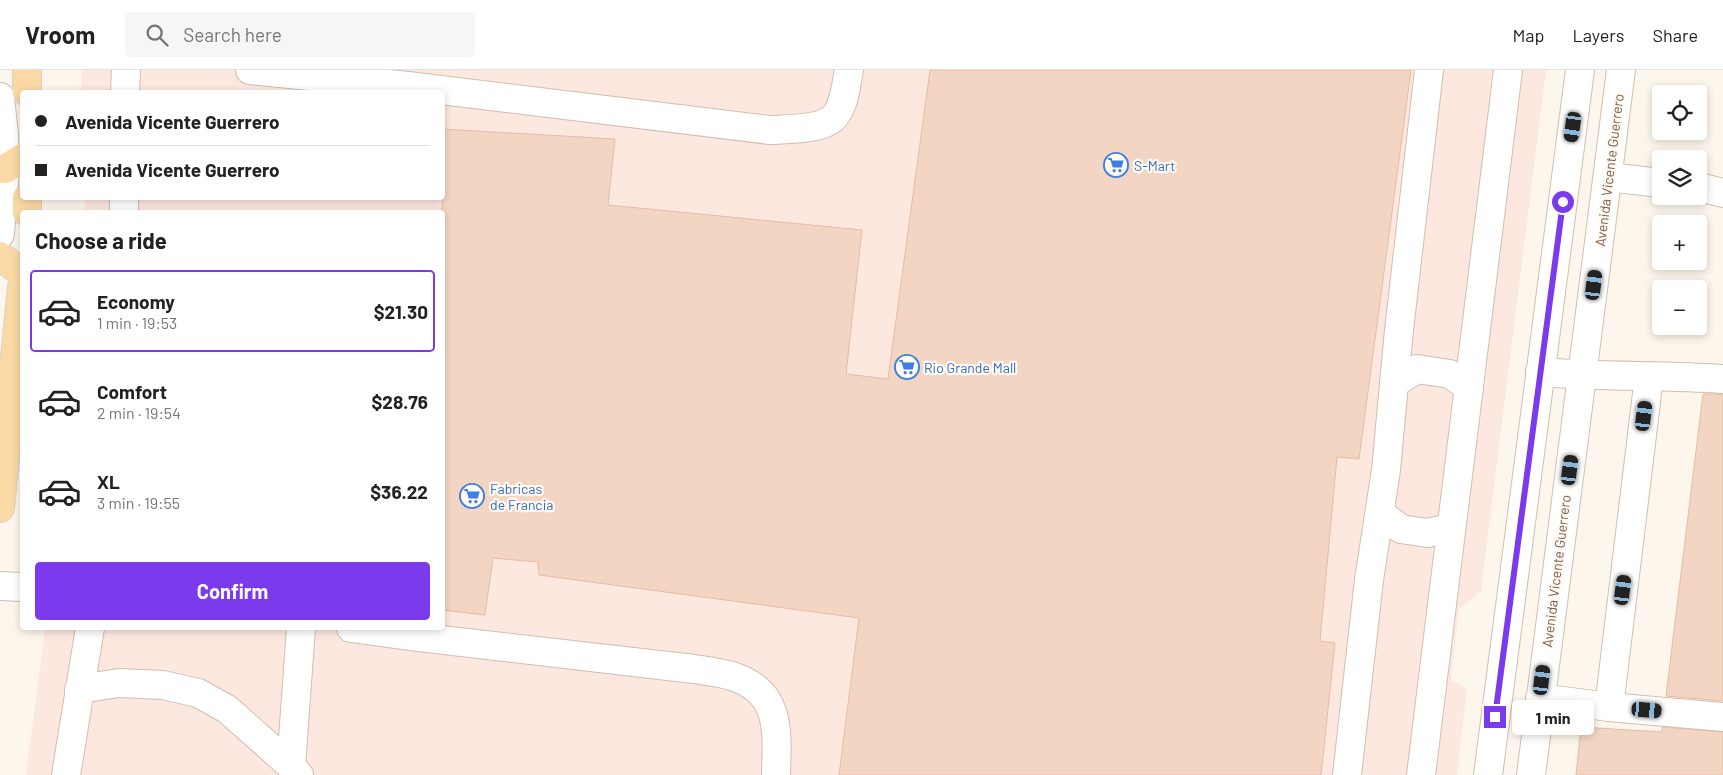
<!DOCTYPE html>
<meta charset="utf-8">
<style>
:root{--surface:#fff;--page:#f6f6f6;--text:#222;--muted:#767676;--line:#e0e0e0;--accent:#7c3aed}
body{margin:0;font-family:Barlow,sans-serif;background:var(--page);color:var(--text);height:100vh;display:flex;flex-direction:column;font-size:19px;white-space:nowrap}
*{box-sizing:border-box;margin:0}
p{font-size:16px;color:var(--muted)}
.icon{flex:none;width:28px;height:28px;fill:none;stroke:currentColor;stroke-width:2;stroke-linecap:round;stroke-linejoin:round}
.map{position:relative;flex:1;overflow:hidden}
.panel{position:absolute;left:20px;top:140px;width:425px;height:420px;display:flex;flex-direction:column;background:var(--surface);border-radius:5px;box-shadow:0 2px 8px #0003}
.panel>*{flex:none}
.guide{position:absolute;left:20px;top:20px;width:425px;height:110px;border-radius:5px;box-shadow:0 2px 8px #0003;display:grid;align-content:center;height:110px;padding:0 15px;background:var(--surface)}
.tools{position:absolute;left:1652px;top:15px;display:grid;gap:10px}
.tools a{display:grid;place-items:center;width:55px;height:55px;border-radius:5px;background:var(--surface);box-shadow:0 2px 8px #0003;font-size:25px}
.end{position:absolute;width:22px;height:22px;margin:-11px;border:6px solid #7c3aed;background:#fff;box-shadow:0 0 0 2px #fff}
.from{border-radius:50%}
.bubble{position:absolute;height:35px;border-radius:5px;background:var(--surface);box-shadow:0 2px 8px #0003;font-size:16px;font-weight:700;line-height:35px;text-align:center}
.car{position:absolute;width:15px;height:30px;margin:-15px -8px;border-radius:6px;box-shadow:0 0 4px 1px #0007;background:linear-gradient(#222 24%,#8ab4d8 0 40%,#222 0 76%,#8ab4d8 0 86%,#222 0)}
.guide b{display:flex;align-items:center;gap:18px;height:48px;font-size:19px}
.guide b+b{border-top:1px solid var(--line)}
.guide i{width:12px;height:12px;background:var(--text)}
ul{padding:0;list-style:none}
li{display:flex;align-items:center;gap:15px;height:82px;margin:0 10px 8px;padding:0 5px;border:2px solid transparent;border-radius:5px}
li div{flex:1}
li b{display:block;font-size:19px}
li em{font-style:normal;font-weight:700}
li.selected{border-color:var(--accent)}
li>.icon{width:45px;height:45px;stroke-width:1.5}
h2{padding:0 15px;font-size:22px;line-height:60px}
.cta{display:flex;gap:10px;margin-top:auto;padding:10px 15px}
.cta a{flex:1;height:58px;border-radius:5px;background:var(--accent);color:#fff;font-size:20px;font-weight:700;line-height:58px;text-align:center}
header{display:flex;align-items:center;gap:30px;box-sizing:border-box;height:70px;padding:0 25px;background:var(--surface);border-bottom:1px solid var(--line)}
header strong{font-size:24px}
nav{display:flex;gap:28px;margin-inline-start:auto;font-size:18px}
.search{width:350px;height:45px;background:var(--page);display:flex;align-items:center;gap:12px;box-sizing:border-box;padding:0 18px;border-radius:5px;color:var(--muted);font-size:19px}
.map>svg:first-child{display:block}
.commercial{fill:#fde8e0}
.building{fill:#f3d5c3;stroke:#e6bba3}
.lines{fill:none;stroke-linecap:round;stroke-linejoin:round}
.minor-casing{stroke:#d1beb0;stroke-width:30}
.major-casing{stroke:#dad1cd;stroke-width:30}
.minor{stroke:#fff;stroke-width:28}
.major{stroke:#fbd9a5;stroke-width:28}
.route{stroke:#7c3aed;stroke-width:6}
.labels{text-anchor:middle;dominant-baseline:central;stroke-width:4.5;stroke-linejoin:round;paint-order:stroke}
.shop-label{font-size:14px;fill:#366cbe;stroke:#fffaf3;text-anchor:start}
.street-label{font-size:14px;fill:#7a5c4d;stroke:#fffaf3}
</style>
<header>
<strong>Vroom</strong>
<div class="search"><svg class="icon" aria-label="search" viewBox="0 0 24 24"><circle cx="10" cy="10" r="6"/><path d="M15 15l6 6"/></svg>Search here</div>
<nav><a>Map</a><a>Layers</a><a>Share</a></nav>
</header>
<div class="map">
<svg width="1723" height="705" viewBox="0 0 1723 705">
<rect width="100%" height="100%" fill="#fdf6ec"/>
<polygon class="commercial" points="82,0 1546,0 1481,521 1459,539 1451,610 1467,619 1457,705 26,705 45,558 442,558 442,142 85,142 85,128 442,128 442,22 81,22"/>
<g class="building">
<polygon points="930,0 1411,0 1359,389 1337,387 1320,571 1335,573 1321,705 839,705 859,548 539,505 538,492 493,488 485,545 442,540 442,59 615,69 608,135 862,160 846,304 888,309"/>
<polygon points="1703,324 1723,324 1723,631 1666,626"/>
<polygon points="1581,657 1662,662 1662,657 1723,662 1723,705 1576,705"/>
</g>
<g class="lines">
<defs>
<g id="minor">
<path d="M250,0L408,16L770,60C787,59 824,60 835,46C845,34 846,14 849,0"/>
<polyline points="125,22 126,0"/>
<polyline points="0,27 4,65 5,99 0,164"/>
<polyline points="1608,107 1661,113"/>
<polyline points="1699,117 1723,123"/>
<polyline points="124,142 124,128"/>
<path d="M1540,302C1601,307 1662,305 1723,309"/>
<polyline points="1394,313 1417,299 1450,304 1469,318"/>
<polyline points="1380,443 1401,459 1427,463 1451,458"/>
<polyline points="0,516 22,517"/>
<path d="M351,558L417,567L694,599C706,601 720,602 732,606C782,622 777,661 776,705"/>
<polyline points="79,619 119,613 163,615 198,623 227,639 291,696"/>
<polyline points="1540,628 1609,637 1723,647"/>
<polyline points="1609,637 1649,307"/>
<polyline points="66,705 90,558"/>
<polyline points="299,705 291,696 301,558"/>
<polyline points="1347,705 1369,510 1386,400 1399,260 1429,0"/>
<polyline points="1421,705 1508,0"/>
<polyline points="1488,705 1580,0"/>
<polyline points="1531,705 1621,0"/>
</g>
<g id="major">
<polyline points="27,0 27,22"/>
<polyline points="0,99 5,99 22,88"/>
<polyline points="27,142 27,128"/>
<polyline points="0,186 22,203"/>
<polyline points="0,438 22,217"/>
</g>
</defs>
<use href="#minor" class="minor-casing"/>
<use href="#major" class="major-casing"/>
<use href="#minor" class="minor"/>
<use href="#major" class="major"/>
</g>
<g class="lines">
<polyline class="route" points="1495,647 1563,132"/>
</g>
<defs>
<symbol id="supermarket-ring" viewBox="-11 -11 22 22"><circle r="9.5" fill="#fffaf3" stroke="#3f7fe0" stroke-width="1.5"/><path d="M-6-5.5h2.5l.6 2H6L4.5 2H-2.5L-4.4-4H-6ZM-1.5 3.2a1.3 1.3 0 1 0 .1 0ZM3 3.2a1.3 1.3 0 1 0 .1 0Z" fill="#3f7fe0"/></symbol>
</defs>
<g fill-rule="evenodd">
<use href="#supermarket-ring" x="1102" y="81" width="28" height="28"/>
<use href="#supermarket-ring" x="893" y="283" width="28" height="28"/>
<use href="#supermarket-ring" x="458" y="412" width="28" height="28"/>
</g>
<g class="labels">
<g class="shop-label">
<text x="1134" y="95">S-Mart</text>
<text x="924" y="297">Rio Grande Mall</text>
<text x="490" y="418">Fabricas<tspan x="490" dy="16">de Francia</tspan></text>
</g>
<g class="street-label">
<text transform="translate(1609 100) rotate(-83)">Avenida Vicente Guerrero</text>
<text transform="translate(1556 501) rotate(-83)">Avenida Vicente Guerrero</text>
</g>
</g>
</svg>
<div class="tools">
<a><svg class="icon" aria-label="locate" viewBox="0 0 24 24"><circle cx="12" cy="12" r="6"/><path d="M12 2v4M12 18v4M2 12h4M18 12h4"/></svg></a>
<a><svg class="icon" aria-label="layers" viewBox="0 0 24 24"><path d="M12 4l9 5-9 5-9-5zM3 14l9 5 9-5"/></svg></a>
<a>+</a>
<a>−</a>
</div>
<i class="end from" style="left:1563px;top:132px"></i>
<i class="end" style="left:1495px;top:647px"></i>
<div class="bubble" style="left:1512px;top:630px;width:82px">1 min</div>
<i class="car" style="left:1573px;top:57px;rotate:188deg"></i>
<i class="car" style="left:1594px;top:215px;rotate:7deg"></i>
<i class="car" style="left:1644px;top:346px;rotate:7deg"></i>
<i class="car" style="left:1570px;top:400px;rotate:7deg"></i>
<i class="car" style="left:1623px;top:520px;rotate:7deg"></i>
<i class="car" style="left:1542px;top:610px;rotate:7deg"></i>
<i class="car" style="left:1647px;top:640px;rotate:95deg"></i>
<div class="guide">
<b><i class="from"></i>Avenida Vicente Guerrero</b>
<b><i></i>Avenida Vicente Guerrero</b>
</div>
<section class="panel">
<h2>Choose a ride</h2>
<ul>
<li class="selected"><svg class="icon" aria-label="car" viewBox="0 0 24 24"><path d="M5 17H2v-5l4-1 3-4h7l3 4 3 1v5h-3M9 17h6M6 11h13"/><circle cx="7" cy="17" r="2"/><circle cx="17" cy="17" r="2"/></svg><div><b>Economy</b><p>1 min · 19:53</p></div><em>$21.30</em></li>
<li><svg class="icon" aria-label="car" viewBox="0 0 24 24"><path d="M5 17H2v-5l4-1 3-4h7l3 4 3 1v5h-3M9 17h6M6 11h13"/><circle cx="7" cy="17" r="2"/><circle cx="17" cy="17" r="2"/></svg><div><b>Comfort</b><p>2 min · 19:54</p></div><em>$28.76</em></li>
<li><svg class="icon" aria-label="car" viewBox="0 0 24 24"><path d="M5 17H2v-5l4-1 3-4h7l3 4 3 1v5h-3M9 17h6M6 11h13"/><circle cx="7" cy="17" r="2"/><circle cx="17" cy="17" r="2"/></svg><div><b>XL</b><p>3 min · 19:55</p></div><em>$36.22</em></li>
</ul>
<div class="cta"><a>Confirm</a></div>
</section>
</div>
